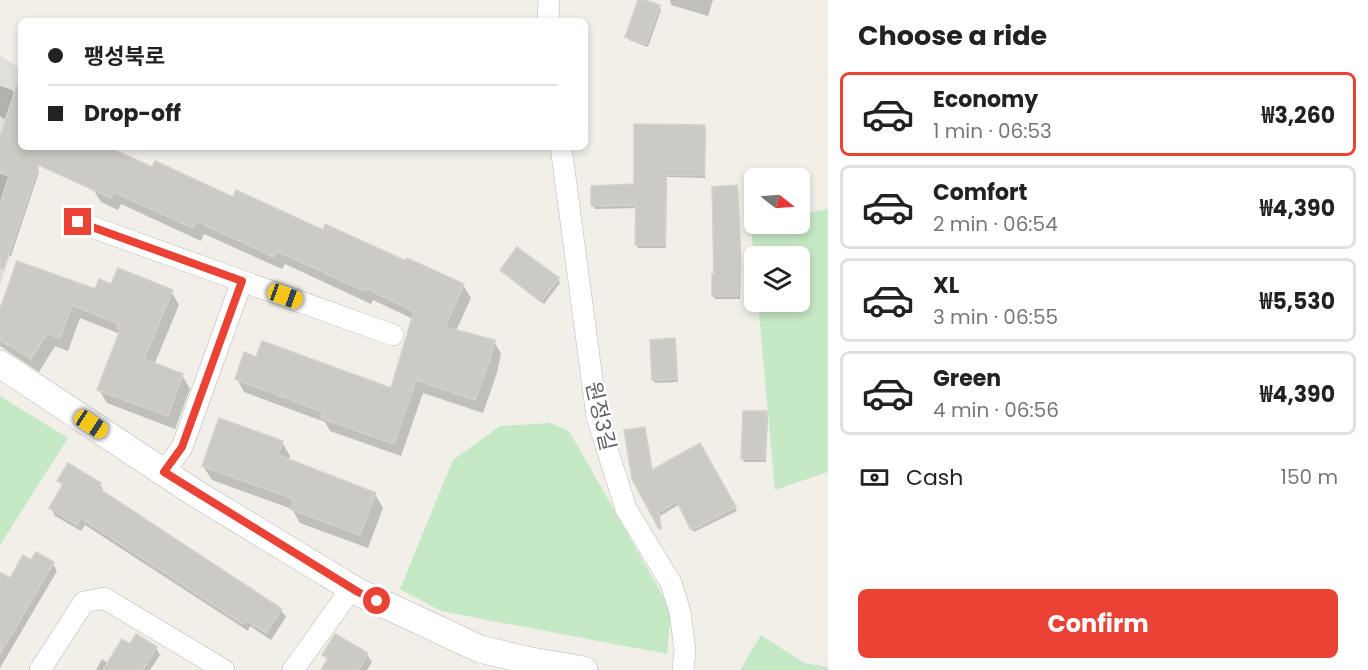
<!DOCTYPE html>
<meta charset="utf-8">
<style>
:root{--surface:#fff;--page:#f6f6f6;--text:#222;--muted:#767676;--line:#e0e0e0;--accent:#ea4335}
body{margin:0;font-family:Poppins,"Noto Sans KR",sans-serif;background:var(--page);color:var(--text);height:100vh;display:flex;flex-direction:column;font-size:22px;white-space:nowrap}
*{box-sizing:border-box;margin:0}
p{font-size:20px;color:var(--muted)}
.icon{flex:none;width:33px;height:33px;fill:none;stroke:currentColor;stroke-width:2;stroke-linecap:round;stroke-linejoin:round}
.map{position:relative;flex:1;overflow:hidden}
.side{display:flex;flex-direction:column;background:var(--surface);width:540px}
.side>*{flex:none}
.top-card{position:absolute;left:18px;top:18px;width:570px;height:132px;border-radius:9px;box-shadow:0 3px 9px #0003;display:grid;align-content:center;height:132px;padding:0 30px;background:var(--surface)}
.needle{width:39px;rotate:107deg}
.controls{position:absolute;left:744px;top:168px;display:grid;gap:12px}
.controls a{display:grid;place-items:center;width:66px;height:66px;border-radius:9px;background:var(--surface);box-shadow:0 3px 9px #0003;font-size:30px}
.end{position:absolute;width:27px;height:27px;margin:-14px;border:8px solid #ea4335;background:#fff;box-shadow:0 0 0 3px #fff}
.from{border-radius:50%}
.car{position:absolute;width:18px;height:36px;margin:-18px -9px;border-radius:8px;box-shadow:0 0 4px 2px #0007;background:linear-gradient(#f5c518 24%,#345 0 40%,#f5c518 0 76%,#345 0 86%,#f5c518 0)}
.top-card b{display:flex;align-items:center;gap:21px;height:57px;font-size:22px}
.top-card b+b{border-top:2px solid var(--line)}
.top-card i{width:15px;height:15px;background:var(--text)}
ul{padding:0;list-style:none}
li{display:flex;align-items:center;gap:18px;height:84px;margin:0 12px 9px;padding:0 18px;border:3px solid var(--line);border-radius:9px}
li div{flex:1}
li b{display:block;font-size:22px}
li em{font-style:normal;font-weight:700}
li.current{border-color:var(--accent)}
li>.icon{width:54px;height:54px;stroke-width:1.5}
h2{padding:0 30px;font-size:27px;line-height:72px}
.pay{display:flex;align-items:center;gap:15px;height:66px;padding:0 30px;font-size:22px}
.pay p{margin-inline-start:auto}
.cta{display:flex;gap:12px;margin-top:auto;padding:12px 30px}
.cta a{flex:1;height:69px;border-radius:9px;background:var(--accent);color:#fff;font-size:24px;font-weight:700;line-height:69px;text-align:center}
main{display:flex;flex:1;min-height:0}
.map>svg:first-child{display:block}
.industrial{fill:#e0deda}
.green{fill:#c5e8c5}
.shadow{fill:#0003}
.building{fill:#cccac5;stroke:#d6d1c6;stroke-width:1.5}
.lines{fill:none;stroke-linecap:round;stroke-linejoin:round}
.minor-casing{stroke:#b5b8bc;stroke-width:22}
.tertiary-casing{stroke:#b5b8bc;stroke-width:28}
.minor{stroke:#fff;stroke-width:21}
.tertiary{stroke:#fff;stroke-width:27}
.route{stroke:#ea4335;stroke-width:8}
.labels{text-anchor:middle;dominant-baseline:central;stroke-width:4.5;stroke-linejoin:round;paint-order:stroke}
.street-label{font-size:21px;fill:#5f6368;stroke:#fff}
</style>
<main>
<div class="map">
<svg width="828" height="670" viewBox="0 0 828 670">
<rect width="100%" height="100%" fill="#f1efe8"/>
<polygon class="industrial" points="0,56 21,69 21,147 45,147 0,285"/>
<g class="green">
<polygon points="828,209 828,472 775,490 758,302 800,302 800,256 754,256 754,263 751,224 800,224 800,214"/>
<polygon points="0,396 68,438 0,545"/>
<polygon points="550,423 569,431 671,610 667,654 441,611 400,589 453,460 500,426"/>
<polygon points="761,635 804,663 828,667 828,670 740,670"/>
</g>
<g class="shadow">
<polygon points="640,0 659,7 661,10 648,47 629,40 627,36"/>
<polygon points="670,0 713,0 708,16 671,5"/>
<polygon points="0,86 12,90 14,93 5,119 0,116"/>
<polygon points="704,127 706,130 705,178 667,177 666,248 638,248 636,244 637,208 595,209 593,206 592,187 635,185"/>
<polygon points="0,155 37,168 39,172 11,256 0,252"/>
<polygon points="153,169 463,285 471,298 456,331 494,341 501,354 497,373 483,413 423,393 401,456 330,431 325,422 244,392 237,379 392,390 413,319 373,300 371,304 285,264 282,269 204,234 201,241 121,204 118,210 101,202 93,189"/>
<polygon points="737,187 738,190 741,247 740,299 715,299 713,296 713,276 716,276"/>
<polygon points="501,270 558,279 560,283 544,304"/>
<polygon points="112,286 171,291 179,305 154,365 182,375 190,389 175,429 107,403 99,390 120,334 80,318 68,351 55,346 39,372 0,346 0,314"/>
<polygon points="674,340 676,343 678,382 655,383 653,380"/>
<polygon points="766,413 768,416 766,462 744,462 742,458"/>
<polygon points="645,428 653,471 700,445 737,511 694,532 680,504 660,516 662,531 633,479"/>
<polygon points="282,442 290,456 289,461 375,494 383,508 368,548 300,523 292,509 212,480 203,466"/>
<polygon points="59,481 100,484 104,492 103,494 281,610 286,617 271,640 250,626 248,631 85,525 81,531 55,516 51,508 63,487"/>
<polygon points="37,554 53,564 57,571 0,668 0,581 10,580 32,562"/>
<polygon points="335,636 367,654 372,662 367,670 323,670 328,661 324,655"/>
<polygon points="130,646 156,648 160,655 150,670 96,670 102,659 109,664"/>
</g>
<g class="building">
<polygon points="638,0 645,0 660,5 646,44 625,37"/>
<polygon points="17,85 21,86 21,147 108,147 152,167 155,161 233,197 236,190 323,230 325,224 406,261 407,258 464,284 445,327 495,340 490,359 475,400 416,380 394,444 321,418 323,412 235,379 244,352 256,357 262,341 391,388 414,311 365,288 364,291 277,251 274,257 196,221 193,228 113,192 111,198 39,165 4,269 0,268 0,204 9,176 0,173 0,137"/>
<polygon points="634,124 705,125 704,175 666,175 665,245 635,245 636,205 591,206 591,186 634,184"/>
<polygon points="737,185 740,242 738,296 712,296 712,274 714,274 712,187"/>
<polygon points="517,247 559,278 541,302 500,270"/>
<polygon points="17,261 95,289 99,279 111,284 118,268 173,290 144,359 183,374 168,416 97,390 120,330 117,328 119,324 72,305 60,338 47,334 31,359 0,340 0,309"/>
<polygon points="675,338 677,379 652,380 650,340"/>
<polygon points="743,411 767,411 765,459 741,459"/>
<polygon points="219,418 283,441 278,455 376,493 360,535 290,509 294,499 202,466"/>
<polygon points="645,427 652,470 700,443 736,507 691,530 677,502 659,512 661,528 659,529 632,479 624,430"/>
<polygon points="68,463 101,483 98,488 282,609 266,633 246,620 243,624 81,518 77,525 49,508 63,484 57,481"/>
<polygon points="36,552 54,562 0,654 0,572 10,578 23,555 31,560"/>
<polygon points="136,634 157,647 143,670 103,670 122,639 130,644"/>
<polygon points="335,634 368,653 359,670 321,670 328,658 322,655"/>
</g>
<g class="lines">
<defs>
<g id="minor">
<polyline points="548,21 549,0"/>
<polyline points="561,147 597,417 626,509 671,583 680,612 685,650 683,670"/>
<polyline points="78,222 242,281 182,447 164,472"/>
<polyline points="242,281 393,335"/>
<polyline points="40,670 84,602 104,598 224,670"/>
<polyline points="293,670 352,588"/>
</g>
<polyline id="tertiary" points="0,364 195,493 358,592 480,649 526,660 584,670"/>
</defs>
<use href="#minor" class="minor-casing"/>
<use href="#tertiary" class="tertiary-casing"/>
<use href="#minor" class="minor"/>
<use href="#tertiary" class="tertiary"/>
</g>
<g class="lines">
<polyline class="route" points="78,222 242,281 182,447 164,472 358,592 377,601"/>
</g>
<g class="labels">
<g class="street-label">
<text transform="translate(601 416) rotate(77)">원정3길</text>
</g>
</g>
</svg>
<div class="controls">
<a><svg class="needle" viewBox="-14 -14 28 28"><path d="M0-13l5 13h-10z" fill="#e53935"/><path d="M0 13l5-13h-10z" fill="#767676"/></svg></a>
<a><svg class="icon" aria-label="layers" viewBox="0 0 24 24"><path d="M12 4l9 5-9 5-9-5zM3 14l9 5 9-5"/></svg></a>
</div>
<i class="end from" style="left:377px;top:601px"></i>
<i class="end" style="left:78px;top:222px"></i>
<i class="car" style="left:285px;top:296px;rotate:110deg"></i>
<i class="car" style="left:91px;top:424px;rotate:123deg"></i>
<div class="top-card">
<b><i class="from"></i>팽성북로</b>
<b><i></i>Drop-off</b>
</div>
</div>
<section class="side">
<h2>Choose a ride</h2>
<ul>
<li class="current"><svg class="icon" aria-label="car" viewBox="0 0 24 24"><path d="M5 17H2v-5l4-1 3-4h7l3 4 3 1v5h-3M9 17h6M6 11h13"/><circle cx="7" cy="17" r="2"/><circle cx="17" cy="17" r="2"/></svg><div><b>Economy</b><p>1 min · 06:53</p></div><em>₩3,260</em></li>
<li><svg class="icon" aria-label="car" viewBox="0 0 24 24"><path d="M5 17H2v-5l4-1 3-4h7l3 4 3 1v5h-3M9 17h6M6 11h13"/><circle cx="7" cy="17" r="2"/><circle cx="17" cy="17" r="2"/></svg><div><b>Comfort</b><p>2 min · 06:54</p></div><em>₩4,390</em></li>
<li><svg class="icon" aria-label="car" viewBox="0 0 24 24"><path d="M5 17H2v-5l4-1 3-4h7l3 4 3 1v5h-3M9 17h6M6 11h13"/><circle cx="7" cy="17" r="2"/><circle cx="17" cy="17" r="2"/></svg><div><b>XL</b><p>3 min · 06:55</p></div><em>₩5,530</em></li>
<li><svg class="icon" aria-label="car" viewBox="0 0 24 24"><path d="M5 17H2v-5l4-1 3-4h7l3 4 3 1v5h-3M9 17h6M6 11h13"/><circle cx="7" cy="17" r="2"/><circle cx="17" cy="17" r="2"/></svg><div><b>Green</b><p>4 min · 06:56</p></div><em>₩4,390</em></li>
</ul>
<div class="pay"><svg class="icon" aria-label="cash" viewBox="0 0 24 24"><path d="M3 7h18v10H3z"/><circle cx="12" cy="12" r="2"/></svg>Cash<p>150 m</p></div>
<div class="cta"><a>Confirm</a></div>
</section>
</main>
